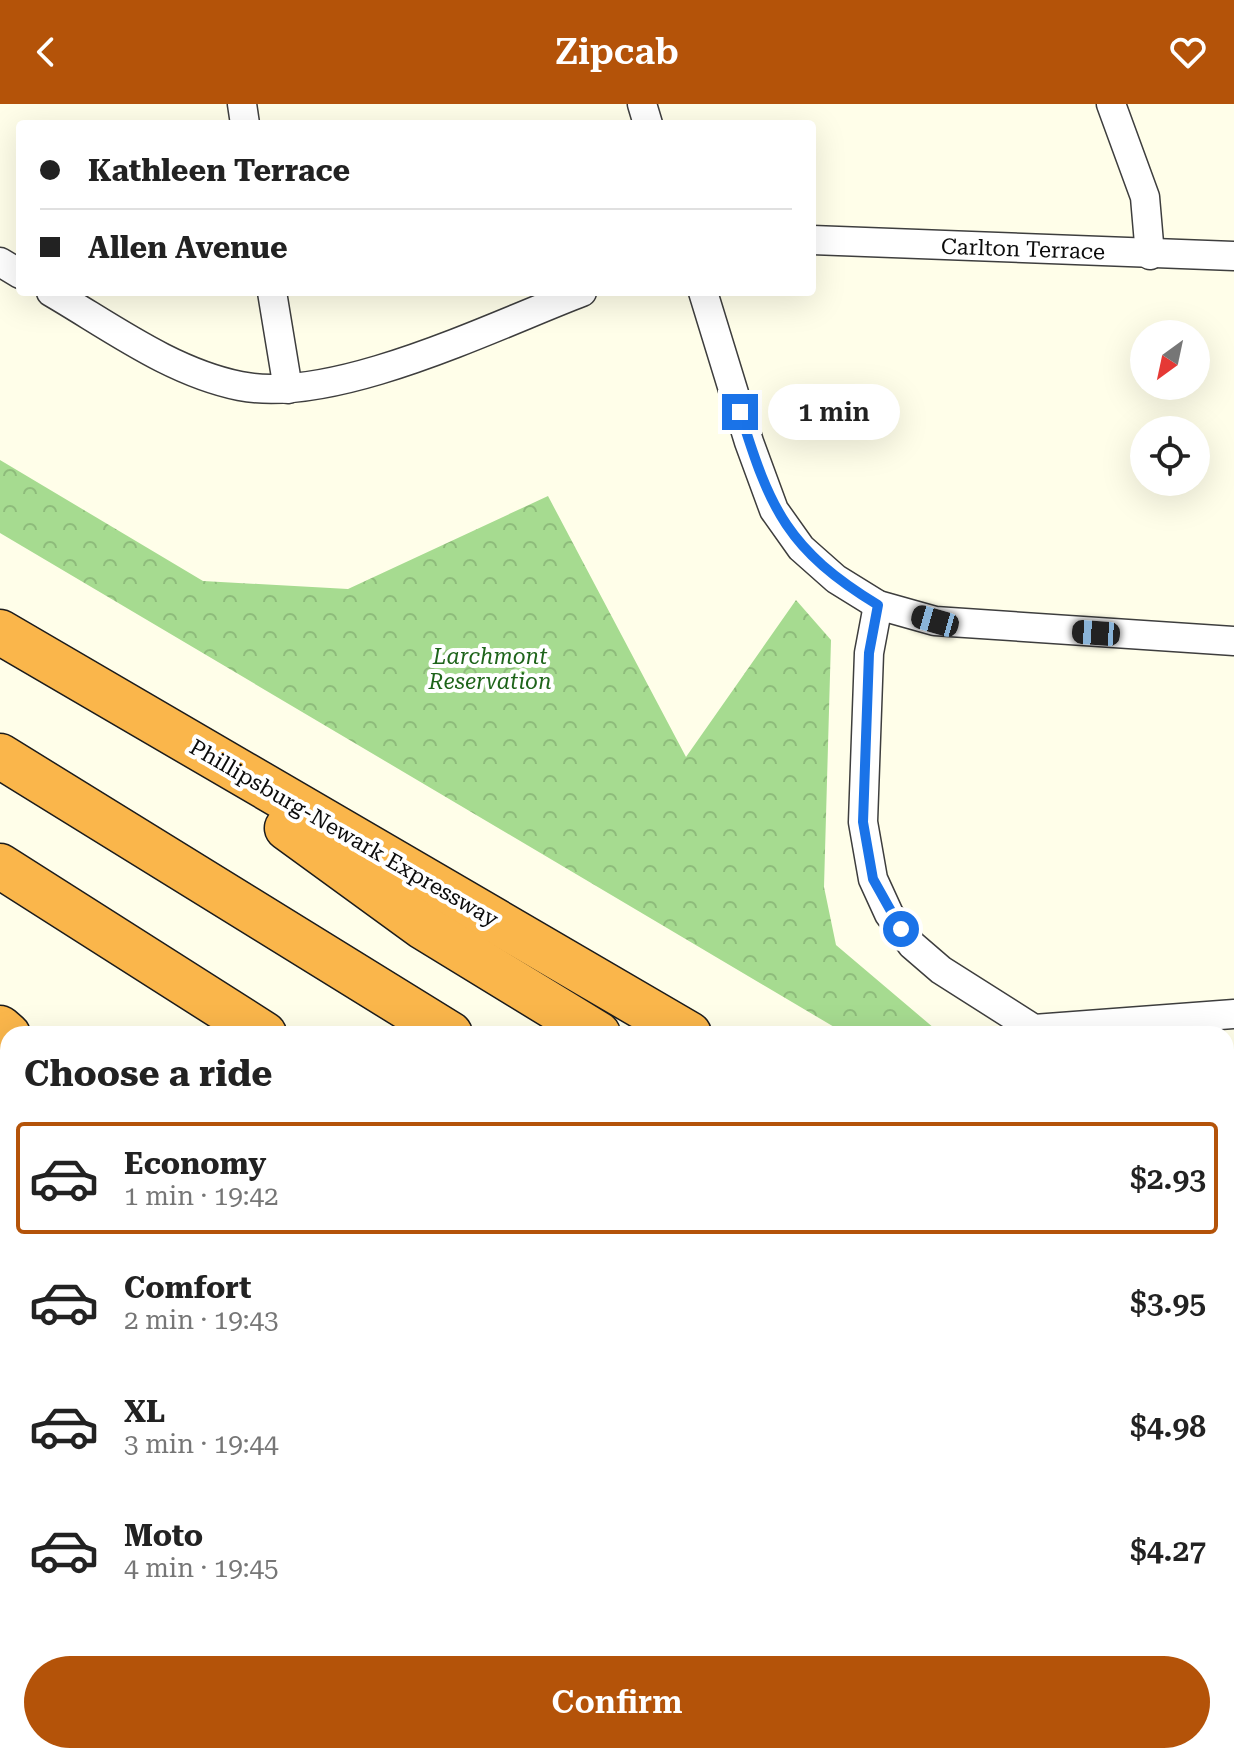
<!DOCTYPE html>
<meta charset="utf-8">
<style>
:root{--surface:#fff;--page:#f6f6f6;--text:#222;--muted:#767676;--line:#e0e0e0;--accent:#b45309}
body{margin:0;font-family:"Roboto Serif",serif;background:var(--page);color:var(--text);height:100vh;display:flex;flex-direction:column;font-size:30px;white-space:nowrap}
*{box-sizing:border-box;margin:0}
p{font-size:26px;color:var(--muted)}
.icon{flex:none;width:44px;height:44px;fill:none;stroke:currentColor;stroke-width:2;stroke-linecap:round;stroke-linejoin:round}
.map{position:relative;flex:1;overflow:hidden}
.side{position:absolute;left:0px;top:922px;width:1234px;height:738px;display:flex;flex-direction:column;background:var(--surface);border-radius:24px 24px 0 0;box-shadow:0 8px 32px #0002}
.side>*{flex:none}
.banner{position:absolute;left:16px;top:16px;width:800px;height:176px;border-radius:8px;box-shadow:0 8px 32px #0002;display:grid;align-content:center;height:176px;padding:0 24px;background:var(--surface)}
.needle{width:52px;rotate:213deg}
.buttons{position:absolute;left:1130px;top:216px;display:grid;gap:16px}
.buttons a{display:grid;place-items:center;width:80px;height:80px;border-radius:50%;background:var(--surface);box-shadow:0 8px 32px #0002;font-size:40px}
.end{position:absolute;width:36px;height:36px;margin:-18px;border:10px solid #1a73e8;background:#fff;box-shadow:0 0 0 4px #fff}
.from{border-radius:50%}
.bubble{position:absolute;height:56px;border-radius:28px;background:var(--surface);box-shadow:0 8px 32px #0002;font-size:26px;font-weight:600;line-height:56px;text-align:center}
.car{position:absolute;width:24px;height:48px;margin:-24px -12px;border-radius:10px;box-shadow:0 0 6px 2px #0007;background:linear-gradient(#222 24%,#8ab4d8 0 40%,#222 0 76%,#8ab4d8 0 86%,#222 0)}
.banner b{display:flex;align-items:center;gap:28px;height:76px;font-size:30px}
.banner b+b{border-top:2px solid var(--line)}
.banner i{width:20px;height:20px;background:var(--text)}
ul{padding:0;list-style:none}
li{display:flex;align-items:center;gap:24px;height:112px;margin:0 16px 12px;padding:0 8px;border:4px solid transparent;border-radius:8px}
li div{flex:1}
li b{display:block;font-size:30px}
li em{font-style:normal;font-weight:600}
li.active{border-color:var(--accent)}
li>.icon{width:72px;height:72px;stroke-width:1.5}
h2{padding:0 24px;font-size:36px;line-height:96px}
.cta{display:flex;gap:16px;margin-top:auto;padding:16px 24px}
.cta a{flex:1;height:92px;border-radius:48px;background:var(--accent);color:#fff;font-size:32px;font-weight:600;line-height:92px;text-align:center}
header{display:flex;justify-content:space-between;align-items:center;height:104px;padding:0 24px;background:var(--accent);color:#fff;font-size:36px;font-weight:600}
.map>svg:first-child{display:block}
.forest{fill:url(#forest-crowns)}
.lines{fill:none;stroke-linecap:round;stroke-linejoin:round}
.stream{stroke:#3078d2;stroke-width:10}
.building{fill:url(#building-back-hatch)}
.lane-casing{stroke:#3e3e3e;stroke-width:17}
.street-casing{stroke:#3e3e3e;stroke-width:31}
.highway-casing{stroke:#1c1c1c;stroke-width:47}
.lane{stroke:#fff;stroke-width:14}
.street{stroke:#fff;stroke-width:28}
.highway{stroke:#fab64b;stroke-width:44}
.route{stroke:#1a73e8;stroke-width:10}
.labels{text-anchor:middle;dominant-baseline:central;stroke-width:8;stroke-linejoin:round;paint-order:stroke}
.street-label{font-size:22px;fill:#0b0b0b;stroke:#fff}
.park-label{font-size:22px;font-style:italic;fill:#1e641a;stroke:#fff}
</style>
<header><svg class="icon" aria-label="back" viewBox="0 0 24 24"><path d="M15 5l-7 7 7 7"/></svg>Zipcab<svg class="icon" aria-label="heart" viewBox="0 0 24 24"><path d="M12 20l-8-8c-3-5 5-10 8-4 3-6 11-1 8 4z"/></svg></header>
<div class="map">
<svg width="1234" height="1659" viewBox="0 0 1234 1659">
<defs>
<pattern id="forest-crowns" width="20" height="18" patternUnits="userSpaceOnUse" patternTransform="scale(2)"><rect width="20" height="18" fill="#a6db90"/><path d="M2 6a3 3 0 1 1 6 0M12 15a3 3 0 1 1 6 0" fill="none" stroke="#8ebb7b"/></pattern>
<pattern id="building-back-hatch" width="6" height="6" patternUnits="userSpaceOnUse" patternTransform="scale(2)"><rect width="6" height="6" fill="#544e47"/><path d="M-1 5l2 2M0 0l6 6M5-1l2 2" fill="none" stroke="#68635d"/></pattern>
</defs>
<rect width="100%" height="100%" fill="#fffee9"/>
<g class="forest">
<polygon points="0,356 203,477 348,485 548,392 686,653 796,496 831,536 824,783 836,841 941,930 846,930 0,429"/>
<polygon points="0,1050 8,1056 8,1204 0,1196"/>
<polygon points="452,1652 763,1652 772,1659 459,1659"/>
</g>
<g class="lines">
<g class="stream">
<polyline points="0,1120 8,1128"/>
<polyline points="508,1652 516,1659"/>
</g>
</g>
<polygon class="building" points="0,1330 8,1338 8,1652 347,1652 354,1659 0,1659"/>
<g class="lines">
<defs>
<g id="lane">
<polyline points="0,1256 8,1265"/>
<polyline points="387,1652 394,1659"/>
</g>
<g id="street">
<polyline points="242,0 245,20"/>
<polyline points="642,0 648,20"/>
<polyline points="1111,0 1145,93 1150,151"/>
<polyline points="812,136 1234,152"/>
<polyline points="0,158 20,170"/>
<path d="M51,188C111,223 171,268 240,282C334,301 493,222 582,188"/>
<polyline points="272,188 288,285"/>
<polyline points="703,188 749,338 774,406 801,444 836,475 878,501 935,517 1234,537"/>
<polyline points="878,501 869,549 863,718 873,775 889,810 912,841 941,866 1034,925 1234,910"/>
<polyline points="1226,1038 1234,1043"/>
</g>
<g id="highway">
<polyline points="0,528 689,930"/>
<polyline points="0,652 450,930"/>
<polyline points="287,724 423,823 598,930"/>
<polyline points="0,762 264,930"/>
<polyline points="0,924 8,931"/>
<polyline points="1226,1245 1234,1249"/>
<polyline points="1226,1312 1234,1317"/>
<polyline points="1226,1392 1234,1396"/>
<polyline points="1226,1516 1234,1521"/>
<polyline points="891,1652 900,1659"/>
</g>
</defs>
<use href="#lane" class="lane-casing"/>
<use href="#street" class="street-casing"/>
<use href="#highway" class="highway-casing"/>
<use href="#lane" class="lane"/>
<use href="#street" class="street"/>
<use href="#highway" class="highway"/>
</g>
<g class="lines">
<path class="route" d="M740,308C770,406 788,446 878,501L869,549L863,718L873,775L901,825"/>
</g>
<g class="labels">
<g class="street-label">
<text transform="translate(1023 145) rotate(2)">Carlton Terrace</text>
<text transform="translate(344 729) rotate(30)">Phillipsburg-Newark Expressway</text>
</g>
<g class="park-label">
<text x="490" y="552">Larchmont<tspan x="490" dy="25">Reservation</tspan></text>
</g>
</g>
</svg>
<div class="buttons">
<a><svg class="needle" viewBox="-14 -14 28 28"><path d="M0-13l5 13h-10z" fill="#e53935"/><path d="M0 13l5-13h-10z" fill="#767676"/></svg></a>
<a><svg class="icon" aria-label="locate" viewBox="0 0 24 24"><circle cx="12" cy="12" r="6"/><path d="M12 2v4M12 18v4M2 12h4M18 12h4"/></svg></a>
</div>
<i class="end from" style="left:901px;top:825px"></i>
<i class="end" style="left:740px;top:308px"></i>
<div class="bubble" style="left:768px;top:280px;width:132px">1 min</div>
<i class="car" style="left:935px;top:517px;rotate:286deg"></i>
<i class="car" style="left:1096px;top:529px;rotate:274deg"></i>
<div class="banner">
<b><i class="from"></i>Kathleen Terrace</b>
<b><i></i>Allen Avenue</b>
</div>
<section class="side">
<h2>Choose a ride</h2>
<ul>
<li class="active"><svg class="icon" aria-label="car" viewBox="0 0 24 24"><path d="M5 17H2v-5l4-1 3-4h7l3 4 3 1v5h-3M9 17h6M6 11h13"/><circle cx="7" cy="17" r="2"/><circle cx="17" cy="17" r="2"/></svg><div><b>Economy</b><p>1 min · 19:42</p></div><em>$2.93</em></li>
<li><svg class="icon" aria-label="car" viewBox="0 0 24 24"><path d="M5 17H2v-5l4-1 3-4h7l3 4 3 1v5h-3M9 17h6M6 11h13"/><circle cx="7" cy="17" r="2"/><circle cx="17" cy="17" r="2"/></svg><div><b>Comfort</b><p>2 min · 19:43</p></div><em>$3.95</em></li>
<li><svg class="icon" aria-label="car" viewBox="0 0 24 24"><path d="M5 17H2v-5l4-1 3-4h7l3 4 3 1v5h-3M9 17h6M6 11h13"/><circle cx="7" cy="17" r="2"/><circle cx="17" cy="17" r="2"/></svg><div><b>XL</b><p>3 min · 19:44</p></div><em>$4.98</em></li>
<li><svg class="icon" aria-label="car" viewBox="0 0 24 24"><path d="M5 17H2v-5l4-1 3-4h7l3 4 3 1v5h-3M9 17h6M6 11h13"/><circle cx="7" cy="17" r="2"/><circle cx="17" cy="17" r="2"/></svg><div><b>Moto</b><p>4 min · 19:45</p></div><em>$4.27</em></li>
</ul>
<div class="cta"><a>Confirm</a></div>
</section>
</div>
